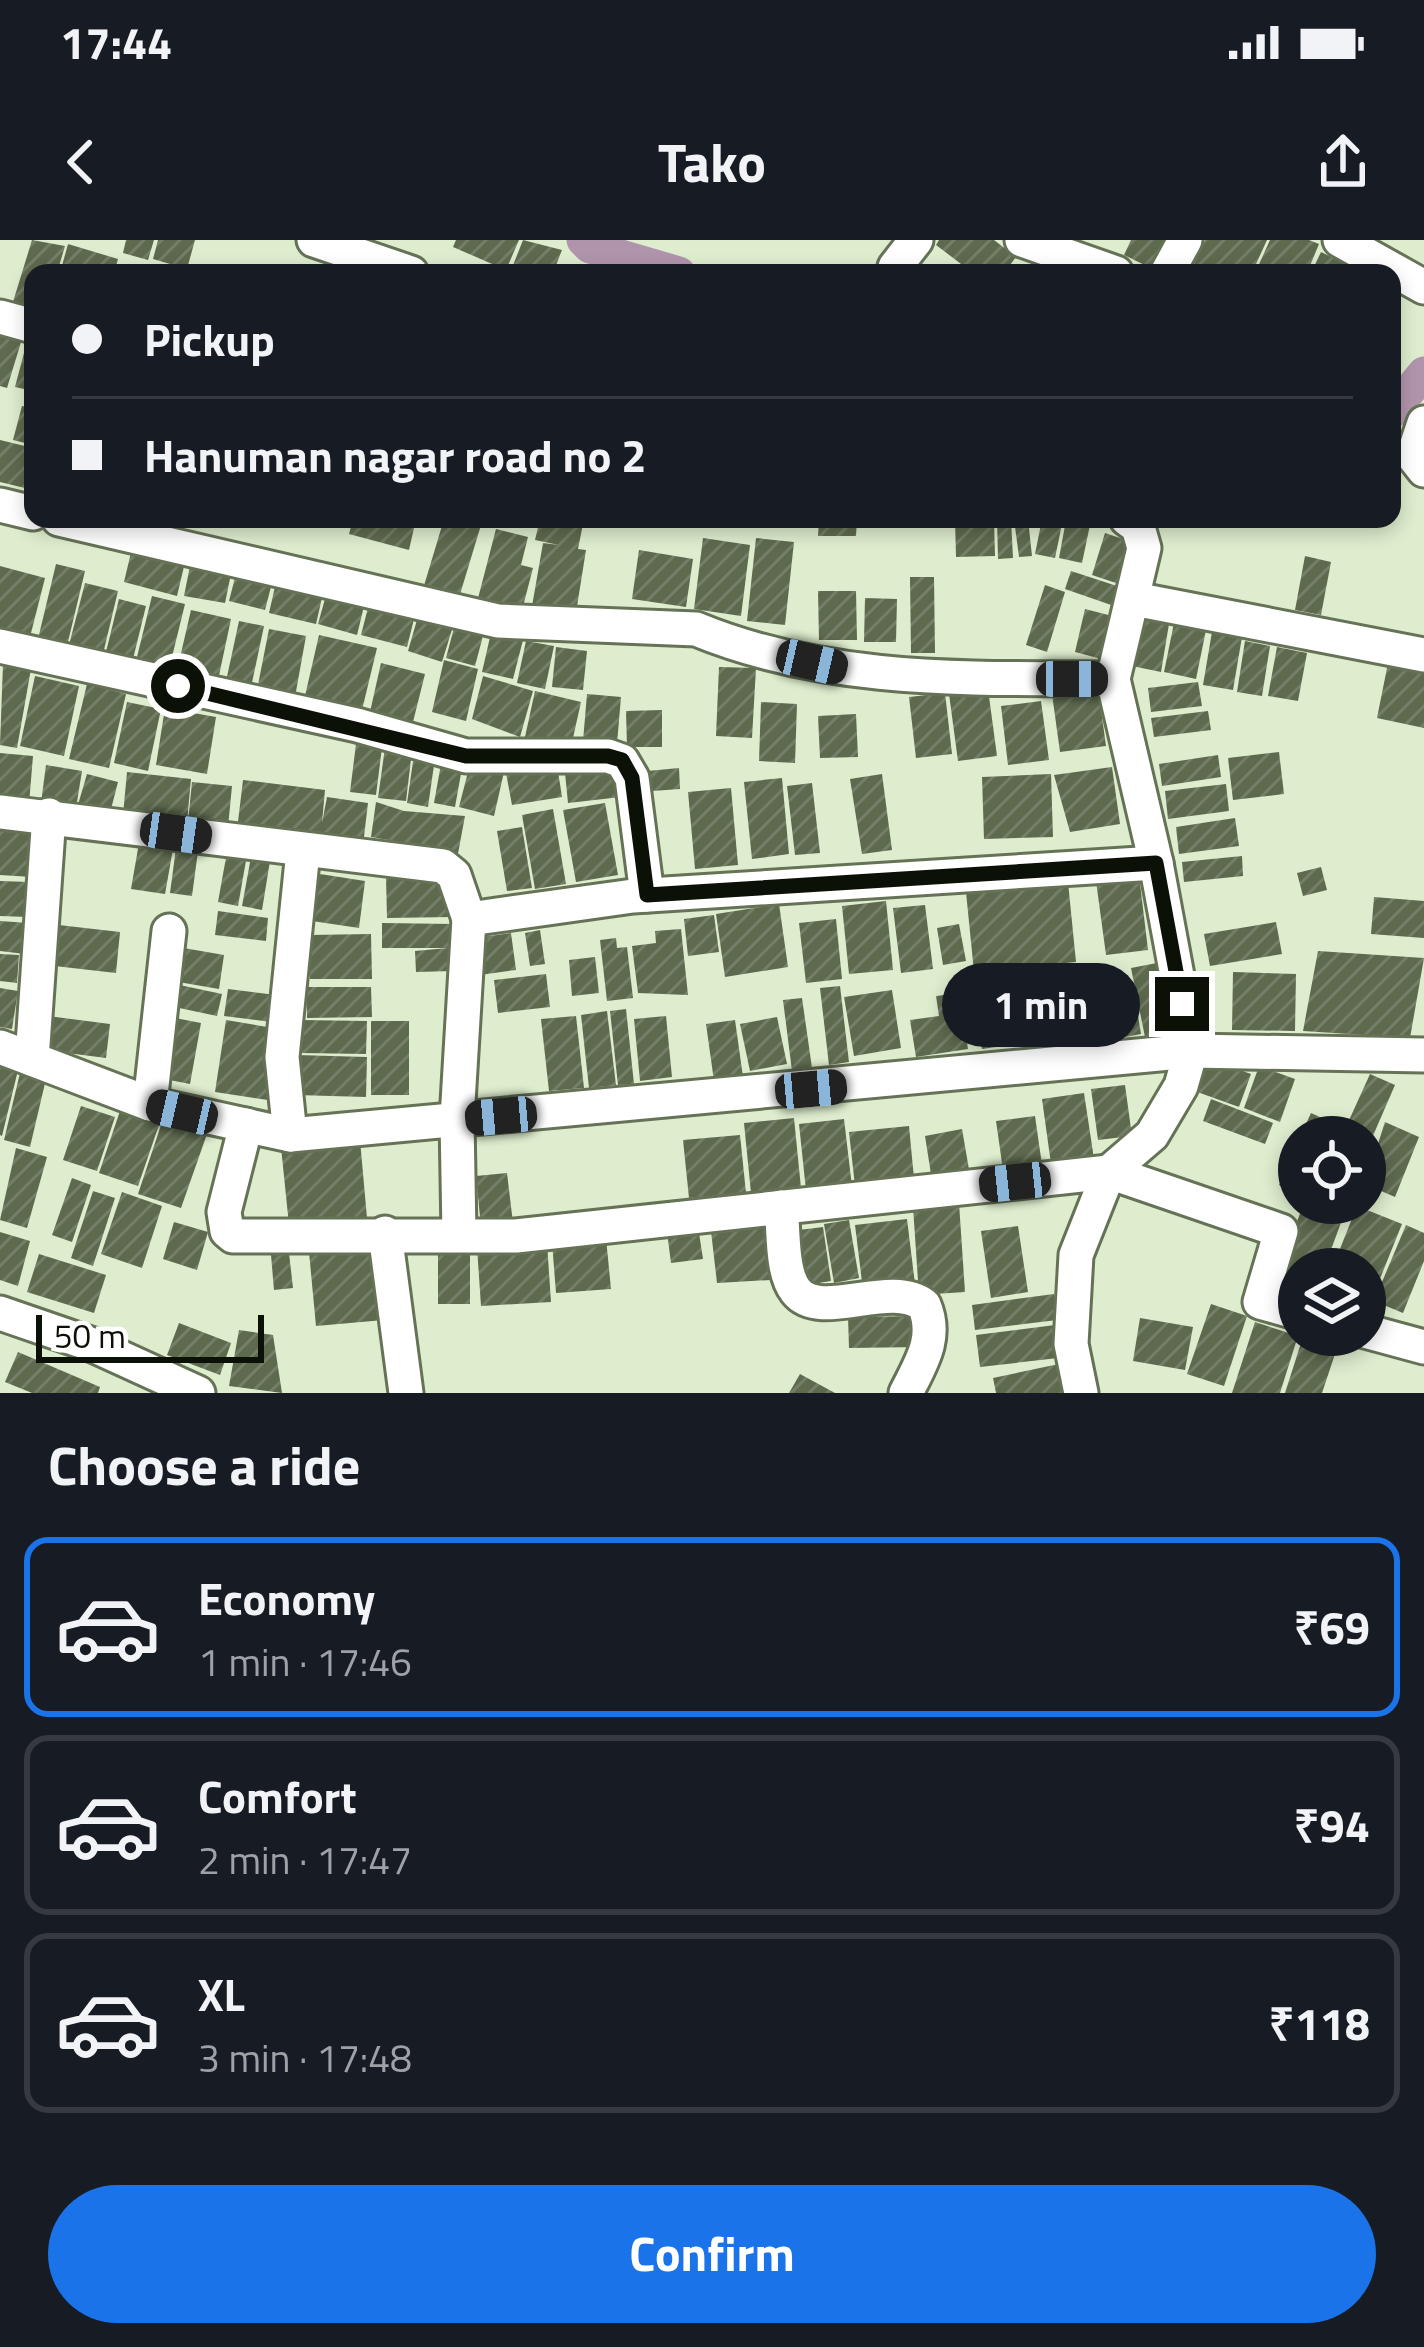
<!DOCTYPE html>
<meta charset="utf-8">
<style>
:root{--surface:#171b24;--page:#20242c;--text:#f1f3f6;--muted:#9ea1a6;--line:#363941;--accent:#1a73e8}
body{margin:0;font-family:"Titillium Web",sans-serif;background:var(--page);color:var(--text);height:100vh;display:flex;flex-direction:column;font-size:45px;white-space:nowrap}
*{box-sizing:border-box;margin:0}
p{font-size:39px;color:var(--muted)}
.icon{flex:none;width:66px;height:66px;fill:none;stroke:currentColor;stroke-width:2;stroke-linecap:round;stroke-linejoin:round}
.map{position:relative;height:1153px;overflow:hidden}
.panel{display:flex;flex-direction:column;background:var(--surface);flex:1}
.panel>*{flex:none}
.top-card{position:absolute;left:24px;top:24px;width:1377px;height:264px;border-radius:24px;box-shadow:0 6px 18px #0003;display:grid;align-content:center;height:264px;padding:0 48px;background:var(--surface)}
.buttons{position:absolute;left:1278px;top:876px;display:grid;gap:24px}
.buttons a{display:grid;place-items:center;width:108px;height:108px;border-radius:50%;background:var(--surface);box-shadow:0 6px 18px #0003;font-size:60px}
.scale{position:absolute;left:36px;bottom:30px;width:228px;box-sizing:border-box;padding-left:12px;border:6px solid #0c1107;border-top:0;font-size:33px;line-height:42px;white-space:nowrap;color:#0c1107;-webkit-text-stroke:9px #fff;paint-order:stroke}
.end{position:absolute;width:54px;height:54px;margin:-27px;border:15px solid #0c1107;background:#fff;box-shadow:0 0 0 6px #fff}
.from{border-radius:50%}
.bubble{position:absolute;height:84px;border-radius:42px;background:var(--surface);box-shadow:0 6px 18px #0003;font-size:39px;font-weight:700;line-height:84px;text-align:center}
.car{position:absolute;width:36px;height:72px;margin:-36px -18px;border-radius:15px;box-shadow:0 0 9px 3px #0007;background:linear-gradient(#222 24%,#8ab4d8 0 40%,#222 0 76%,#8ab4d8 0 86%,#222 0)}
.top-card b{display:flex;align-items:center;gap:42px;height:114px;font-size:45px}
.top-card b+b{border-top:3px solid var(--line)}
.top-card i{width:30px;height:30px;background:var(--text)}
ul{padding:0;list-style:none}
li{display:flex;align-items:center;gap:36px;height:180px;margin:0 24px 18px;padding:0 24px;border:6px solid var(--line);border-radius:24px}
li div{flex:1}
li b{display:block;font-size:45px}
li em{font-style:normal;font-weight:700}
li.selected{border-color:var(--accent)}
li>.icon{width:108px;height:108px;stroke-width:1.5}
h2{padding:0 48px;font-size:54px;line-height:144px}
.primary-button{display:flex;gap:24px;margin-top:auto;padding:24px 48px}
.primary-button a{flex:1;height:138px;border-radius:72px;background:var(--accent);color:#fff;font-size:48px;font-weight:700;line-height:138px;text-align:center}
.status{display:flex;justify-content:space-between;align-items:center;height:84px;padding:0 60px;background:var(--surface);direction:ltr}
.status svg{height:33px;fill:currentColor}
header{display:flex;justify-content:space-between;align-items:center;height:156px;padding:0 48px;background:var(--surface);font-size:54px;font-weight:700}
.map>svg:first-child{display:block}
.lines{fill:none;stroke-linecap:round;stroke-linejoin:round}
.canal{stroke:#b094ab;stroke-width:33}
.building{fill:url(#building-hatch)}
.street-casing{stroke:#657256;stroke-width:39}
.street{stroke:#fff;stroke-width:33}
.route{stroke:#0c1107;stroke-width:15}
</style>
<div class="status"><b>17:44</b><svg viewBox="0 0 49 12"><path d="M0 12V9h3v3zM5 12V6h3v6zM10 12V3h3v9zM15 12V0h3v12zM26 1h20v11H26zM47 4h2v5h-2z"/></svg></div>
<header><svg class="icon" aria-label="back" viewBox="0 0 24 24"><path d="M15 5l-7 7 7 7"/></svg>Tako<svg class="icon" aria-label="share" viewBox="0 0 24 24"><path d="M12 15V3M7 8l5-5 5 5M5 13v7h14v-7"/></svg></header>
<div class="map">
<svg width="1424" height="1153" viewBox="0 0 1424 1153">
<defs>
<pattern id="building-hatch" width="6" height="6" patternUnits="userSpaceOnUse" patternTransform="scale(3)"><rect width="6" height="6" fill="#5e6a4e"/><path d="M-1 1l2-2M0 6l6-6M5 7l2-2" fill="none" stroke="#747e68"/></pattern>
</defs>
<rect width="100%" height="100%" fill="#deedce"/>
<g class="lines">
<g class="canal">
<polyline points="583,0 590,7 679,33"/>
<polyline points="1392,172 1424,133"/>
</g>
</g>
<g class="building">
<polygon points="32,0 65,6 57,33 33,33 33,68 13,62"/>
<polygon points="126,0 154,0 148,20 123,13"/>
<polygon points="158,0 195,0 187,29 153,19"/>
<polygon points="456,0 519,0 506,30 453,7"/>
<polygon points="523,0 562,10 553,33 510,33"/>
<polygon points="939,0 994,0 1016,17 1004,33 973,33 936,5"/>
<polygon points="1131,0 1172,0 1157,31 1124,15"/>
<polygon points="1205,0 1267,0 1252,33 1190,33"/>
<polygon points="1270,0 1309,0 1319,4 1307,33 1255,33"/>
<polygon points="68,4 118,19 114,33 60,33"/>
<polygon points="1321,12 1364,33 1311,33"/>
<polygon points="0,92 22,99 7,148 0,146"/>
<polygon points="29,94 33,95 33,151 15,147"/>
<polygon points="22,166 33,168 33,205 13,200"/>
<polygon points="0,200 33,208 29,249 0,242"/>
<polygon points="353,279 416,279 409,310 349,294"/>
<polygon points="444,279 481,285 458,361 423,349"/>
<polygon points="540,279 584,279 578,309 586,310 575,379 531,372 543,303 559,305 535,300"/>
<polygon points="819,279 857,279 856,296 818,296"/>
<polygon points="955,279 994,279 995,316 956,317"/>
<polygon points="997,279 1011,279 1013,318 998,319"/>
<polygon points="1014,279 1028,279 1032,316 1019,317"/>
<polygon points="1042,279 1063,279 1055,318 1035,314"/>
<polygon points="1066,280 1090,285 1082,323 1059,318"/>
<polygon points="496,289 528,297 521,325 533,328 520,378 476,366"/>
<polygon points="1105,293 1132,302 1119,344 1092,335"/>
<polygon points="703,298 750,305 741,376 694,369"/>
<polygon points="756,298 794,302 785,385 747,381"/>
<polygon points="133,304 186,318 177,356 124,342"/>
<polygon points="639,310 693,319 686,367 632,359"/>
<polygon points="1305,316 1331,322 1321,375 1295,370"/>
<polygon points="191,321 232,329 225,363 184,356"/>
<polygon points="56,324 85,331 67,406 38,399"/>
<polygon points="0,326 45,338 30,397 0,389"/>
<polygon points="237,330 273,339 265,370 229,361"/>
<polygon points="1071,331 1120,347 1114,366 1065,349"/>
<polygon points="910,337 934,337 935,413 911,413"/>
<polygon points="277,338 324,349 316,384 269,373"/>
<polygon points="85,343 118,351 103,414 69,405"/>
<polygon points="1045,345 1065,352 1047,412 1026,405"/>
<polygon points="328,348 366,358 357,395 318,384"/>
<polygon points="818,351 856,351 857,400 819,400"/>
<polygon points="152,356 185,364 170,425 137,417"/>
<polygon points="865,358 897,359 896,402 864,402"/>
<polygon points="119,359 146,366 132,423 105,416"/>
<polygon points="370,360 416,371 407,407 361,395"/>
<polygon points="1085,369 1120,378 1109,421 1075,412"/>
<polygon points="191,370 231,379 217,445 176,435"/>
<polygon points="419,373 454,383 442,422 408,411"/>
<polygon points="1142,373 1170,378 1161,432 1132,426"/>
<polygon points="239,381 264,386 250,452 225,446"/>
<polygon points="1174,383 1206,390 1196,439 1164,432"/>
<polygon points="455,384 484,392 475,426 446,418"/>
<polygon points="1213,386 1243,391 1233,450 1203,445"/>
<polygon points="269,389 306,396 295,457 257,450"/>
<polygon points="491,393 523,400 513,439 482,432"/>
<polygon points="319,395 377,408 362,470 305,456"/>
<polygon points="526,401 554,406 545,449 517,443"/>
<polygon points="1245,401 1270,406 1262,456 1237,452"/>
<polygon points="556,407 587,411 583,450 552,447"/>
<polygon points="1277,407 1307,413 1298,461 1268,456"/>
<polygon points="444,420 478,429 466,481 432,472"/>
<polygon points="381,423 425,434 413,482 370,472"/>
<polygon points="1388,423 1424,430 1424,488 1377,478"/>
<polygon points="3,424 31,429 17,508 0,505"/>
<polygon points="719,427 756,428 752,498 716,496"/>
<polygon points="35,436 79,446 64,516 20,506"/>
<polygon points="483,436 533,451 520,497 472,479"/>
<polygon points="1198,442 1202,466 1151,472 1148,448"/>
<polygon points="87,444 126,454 109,528 69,519"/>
<polygon points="1098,448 1106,506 1060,512 1052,454"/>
<polygon points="988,449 997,516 958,521 949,454"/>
<polygon points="535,451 581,462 571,507 525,497"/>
<polygon points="945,453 952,514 916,518 909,457"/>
<polygon points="587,454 621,457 617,504 583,501"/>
<polygon points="1041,461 1049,520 1008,525 1001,466"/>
<polygon points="127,462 161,469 148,531 114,523"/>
<polygon points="761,462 797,464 795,523 759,521"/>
<polygon points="165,468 216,477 207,534 156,525"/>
<polygon points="662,470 662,507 627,507 626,471"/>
<polygon points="1208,471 1211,490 1154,497 1151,478"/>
<polygon points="856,474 858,517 820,518 818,476"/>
<polygon points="357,496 383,500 376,555 350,552"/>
<polygon points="386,500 413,503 406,561 378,558"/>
<polygon points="415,508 436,511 428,567 407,563"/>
<polygon points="1279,512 1284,554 1233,560 1228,518"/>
<polygon points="0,513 33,516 29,564 0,561"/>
<polygon points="443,513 464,517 455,567 434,563"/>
<polygon points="1218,515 1221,537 1162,546 1159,524"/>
<polygon points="470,524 504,532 494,576 459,567"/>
<polygon points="46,525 82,531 76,568 41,563"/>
<polygon points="557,525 562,557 512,565 506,533"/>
<polygon points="617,527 621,557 568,563 565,533"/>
<polygon points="1112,527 1120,584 1070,592 1054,535"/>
<polygon points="679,528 680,549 639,552 637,532"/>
<polygon points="127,532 191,539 187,582 123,575"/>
<polygon points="87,534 118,542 109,577 77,568"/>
<polygon points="882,534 892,610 862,614 850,539"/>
<polygon points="1051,534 1053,597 984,599 982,537"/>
<polygon points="782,538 789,614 752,619 744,542"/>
<polygon points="243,540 325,550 322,583 327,557 368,563 363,605 237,590"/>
<polygon points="192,542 232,546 228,587 188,582"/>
<polygon points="812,543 820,613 795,615 787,546"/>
<polygon points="1226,544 1229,571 1168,579 1165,551"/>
<polygon points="731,548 738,625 695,629 688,552"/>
<polygon points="376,562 404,571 465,576 457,619 427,614 428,607 371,597"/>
<polygon points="605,563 618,635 576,642 563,570"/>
<polygon points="553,569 566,644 535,649 522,575"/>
<polygon points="1235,578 1239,606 1179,614 1176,587"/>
<polygon points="0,582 35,585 32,637 0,635"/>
<polygon points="522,587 532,648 507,651 497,591"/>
<polygon points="139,603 173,609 165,654 131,649"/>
<polygon points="176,608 198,611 192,656 170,653"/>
<polygon points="227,612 247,615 238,666 218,662"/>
<polygon points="1242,616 1243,636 1184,642 1182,622"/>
<polygon points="251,617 270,621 262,670 242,666"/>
<polygon points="1321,627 1327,650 1303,656 1297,633"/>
<polygon points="320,634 365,641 359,688 312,681"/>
<polygon points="1139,635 1148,710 1106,715 1096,641"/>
<polygon points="452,637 452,677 387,678 386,638"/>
<polygon points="0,641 29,642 28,677 0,676"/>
<polygon points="1068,642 1076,722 974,732 966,652"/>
<polygon points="1374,657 1424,661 1424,698 1371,694"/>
<polygon points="886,661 893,730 849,734 842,666"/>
<polygon points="779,664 788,727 725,737 716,674"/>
<polygon points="925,665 933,729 901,733 893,668"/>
<polygon points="218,671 268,678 266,701 215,695"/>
<polygon points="714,675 719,712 688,716 684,679"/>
<polygon points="836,679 842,739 806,743 799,683"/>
<polygon points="0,681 28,683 25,714 0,711"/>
<polygon points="1276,682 1282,714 1210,726 1204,694"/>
<polygon points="382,683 453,684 453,731 416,732 415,711 448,708 382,708"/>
<polygon points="50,684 120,692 116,733 46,725"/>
<polygon points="959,684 966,721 943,725 937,688"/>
<polygon points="681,689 688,755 638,753 632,706 656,703 655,691"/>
<polygon points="540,690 545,724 530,726 525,693"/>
<polygon points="511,693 516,730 480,735 475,698"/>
<polygon points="371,694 372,739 310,739 310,695"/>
<polygon points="616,698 617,708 627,707 633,758 607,761 600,700"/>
<polygon points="172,706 224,715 219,749 167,740"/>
<polygon points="1318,711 1424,718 1410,798 1303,791"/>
<polygon points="0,714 19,715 17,743 0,741"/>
<polygon points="595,717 599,753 572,756 569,720"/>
<polygon points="1162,722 1176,791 1145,797 1131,728"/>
<polygon points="1096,730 1107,801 1073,806 1063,735"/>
<polygon points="1233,732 1296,734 1295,791 1232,790"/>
<polygon points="546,734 550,767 498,773 494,740"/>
<polygon points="1052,741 1061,805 1036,808 1027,745"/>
<polygon points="170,743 222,754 217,776 165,765"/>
<polygon points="1018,744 1026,803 982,809 973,750"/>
<polygon points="840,746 849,822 829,825 820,748"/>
<polygon points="307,747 371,747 372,777 307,778"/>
<polygon points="0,748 18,751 12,789 0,787"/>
<polygon points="228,749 283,756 279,783 224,776"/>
<polygon points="892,750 901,808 854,816 844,757"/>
<polygon points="1134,751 1141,794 1109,800 1102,756"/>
<polygon points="960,753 968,809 916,817 910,780 939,776 936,756"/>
<polygon points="802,758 812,828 792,831 783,760"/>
<polygon points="626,769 634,844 618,845 610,771"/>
<polygon points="607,771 616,845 589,848 581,775"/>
<polygon points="48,776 110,784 106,818 44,810"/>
<polygon points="576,776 584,848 549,851 541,779"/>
<polygon points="666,776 672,837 640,841 634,779"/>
<polygon points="170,777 201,783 190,844 159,838"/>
<polygon points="777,777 787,824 750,831 740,784"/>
<polygon points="226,780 279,789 268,860 215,852"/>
<polygon points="301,780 367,781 366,814 301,813"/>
<polygon points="735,780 743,837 714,841 706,784"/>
<rect x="371" y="781" width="38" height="74"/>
<polygon points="297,815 367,817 366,857 296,855"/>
<polygon points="1200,816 1251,834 1239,867 1189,849"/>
<polygon points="0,822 19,826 2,896 0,895"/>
<polygon points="1259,826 1295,839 1280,882 1244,868"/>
<polygon points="20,833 46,839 30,907 4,900"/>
<polygon points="1370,834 1395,845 1372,898 1346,887"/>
<polygon points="1125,845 1132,896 1098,900 1091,849"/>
<polygon points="1084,853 1094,919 1051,924 1042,859"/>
<polygon points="1211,859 1273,883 1265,904 1203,881"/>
<polygon points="81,866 115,877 97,931 63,920"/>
<polygon points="120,871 159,885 138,946 99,933"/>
<polygon points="1311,873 1333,883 1327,897 1300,897"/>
<polygon points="1035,876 1043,932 1004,937 996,881"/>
<polygon points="794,878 802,958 752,963 744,883"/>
<polygon points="163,879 207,894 181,968 138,954"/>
<polygon points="844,879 853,955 807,960 799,884"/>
<polygon points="1385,882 1419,897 1395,957 1365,944"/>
<polygon points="909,886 915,949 856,955 849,892"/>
<polygon points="962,889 971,941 933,947 925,896"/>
<polygon points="740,895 746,953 689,958 683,900"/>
<polygon points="360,900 367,978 289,985 281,907"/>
<polygon points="1299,900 1299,954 1279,945"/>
<polygon points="16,908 47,917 27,988 0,980"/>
<polygon points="507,933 513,983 481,987 476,936"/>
<polygon points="72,938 91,945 72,1002 52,995"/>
<polygon points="93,951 115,958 93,1026 71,1018"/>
<polygon points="122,952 162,966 142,1028 101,1014"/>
<polygon points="959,963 965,1052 919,1055 913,967"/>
<polygon points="1304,963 1347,966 1324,1029 1299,1029 1299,1047 1276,1037"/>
<polygon points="1357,966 1402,984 1365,1076 1365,1029 1332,1029"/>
<polygon points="780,976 787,1039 717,1043 711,991"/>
<polygon points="907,979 915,1044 863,1050 855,985"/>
<polygon points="697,980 703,1019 671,1023 666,984"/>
<polygon points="849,980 859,1038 834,1043 824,984"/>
<polygon points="174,982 208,992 197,1030 163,1019"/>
<polygon points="1406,985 1424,993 1424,1021 1403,1073 1374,1061"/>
<polygon points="1018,986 1028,1052 991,1058 981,991"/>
<polygon points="823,987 831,1041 800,1046 791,991"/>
<polygon points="0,992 30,1001 18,1046 0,1040"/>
<polygon points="606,998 611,1049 556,1053 552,1002"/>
<rect x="438" y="1000" width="32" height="64"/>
<polygon points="547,1003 551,1062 481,1066 477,1007"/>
<polygon points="378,1006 384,1080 316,1086 309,1012"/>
<polygon points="289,1013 293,1048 274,1050 271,1015"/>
<polygon points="39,1014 106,1035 94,1073 27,1052"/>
<polygon points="1054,1054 1057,1080 975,1090 972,1065"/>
<polygon points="1211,1064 1247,1076 1224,1146 1187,1134"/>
<polygon points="921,1076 922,1107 849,1108 848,1077"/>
<polygon points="1140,1078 1193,1087 1185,1130 1133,1121"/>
<polygon points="1255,1082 1298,1096 1280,1153 1232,1153"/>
<polygon points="179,1083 231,1103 220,1135 167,1115"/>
<polygon points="1063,1084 1067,1117 980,1127 976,1095"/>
<polygon points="239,1090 273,1095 282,1153 229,1146"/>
<polygon points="1301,1103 1335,1114 1322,1153 1285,1153"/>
<polygon points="18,1112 100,1147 98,1153 32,1153 5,1142"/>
<polygon points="1059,1124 1065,1153 996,1153 993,1138"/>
<polygon points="800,1134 835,1153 789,1153"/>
</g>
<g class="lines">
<defs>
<g id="street">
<polyline points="314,0 411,33"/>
<polyline points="1022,0 1116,33"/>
<polyline points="1340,0 1424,47"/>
<polyline points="895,27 916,0"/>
<polyline points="1167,33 1185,0"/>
<polyline points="0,77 33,86"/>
<polyline points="1424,183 1413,216 1424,230"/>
<polyline points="0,265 33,273"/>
<path d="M59,279L498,381L696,389C830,444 971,438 1113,439"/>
<polyline points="1134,359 1424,415"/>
<polyline points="0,406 357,485 466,516 608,516 622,521 632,538 647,655"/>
<polyline points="0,572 443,626 454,635 469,679 633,656 1156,623"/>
<polyline points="0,807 150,864 290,895 1191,811 1424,815"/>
<polyline points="32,819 49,575"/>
<polyline points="150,864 169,691"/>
<polyline points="246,885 224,972 227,991 233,996 516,996 1109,932 1281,991 1260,1062 1299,1073"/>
<polyline points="290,895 282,817 303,611"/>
<path d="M781,967C784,991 781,1032 796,1051C820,1082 890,1039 924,1065C938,1098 921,1123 906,1153"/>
<polyline points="385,993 406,1153"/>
<polyline points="459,995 457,879 469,679"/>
<polyline points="0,1073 93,1105 198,1153"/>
<polyline points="1365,1091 1424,1107"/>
<polyline points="1081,1153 1071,1104 1076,1015 1109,932 1152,895 1181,846 1191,811 1156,623 1113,439 1144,308 1138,287 1127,279"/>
</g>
</defs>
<use href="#street" class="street-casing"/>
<use href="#street" class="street"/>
</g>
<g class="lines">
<polyline class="route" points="178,446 466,516 608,516 622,520 632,538 647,655 1156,623 1182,764"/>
</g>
</svg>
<div class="buttons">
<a><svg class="icon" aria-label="locate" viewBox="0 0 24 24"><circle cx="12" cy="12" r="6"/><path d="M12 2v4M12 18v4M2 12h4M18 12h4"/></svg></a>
<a><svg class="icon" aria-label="layers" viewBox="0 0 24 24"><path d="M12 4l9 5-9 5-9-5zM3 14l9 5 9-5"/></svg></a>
</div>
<div class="scale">50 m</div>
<i class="end from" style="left:178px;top:446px"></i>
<i class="end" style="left:1182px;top:764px"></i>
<div class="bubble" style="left:942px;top:723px;width:198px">1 min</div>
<i class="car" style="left:812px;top:422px;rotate:103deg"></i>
<i class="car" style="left:1072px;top:439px;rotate:90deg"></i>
<i class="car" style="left:176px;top:593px;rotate:98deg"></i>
<i class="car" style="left:811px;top:849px;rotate:85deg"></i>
<i class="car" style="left:182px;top:872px;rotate:283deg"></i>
<i class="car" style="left:501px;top:876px;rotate:265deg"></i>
<i class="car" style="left:1015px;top:942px;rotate:264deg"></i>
<div class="top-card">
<b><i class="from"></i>Pickup</b>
<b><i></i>Hanuman nagar road no 2</b>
</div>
</div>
<section class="panel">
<h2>Choose a ride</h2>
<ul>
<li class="selected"><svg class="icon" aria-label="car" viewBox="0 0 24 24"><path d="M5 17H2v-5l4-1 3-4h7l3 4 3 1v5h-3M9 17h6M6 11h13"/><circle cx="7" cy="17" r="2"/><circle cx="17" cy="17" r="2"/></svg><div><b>Economy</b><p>1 min · 17:46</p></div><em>₹69</em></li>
<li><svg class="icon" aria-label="car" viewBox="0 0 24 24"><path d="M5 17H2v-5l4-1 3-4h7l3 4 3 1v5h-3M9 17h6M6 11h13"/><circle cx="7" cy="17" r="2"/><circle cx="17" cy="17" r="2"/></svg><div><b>Comfort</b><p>2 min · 17:47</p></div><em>₹94</em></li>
<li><svg class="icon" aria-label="car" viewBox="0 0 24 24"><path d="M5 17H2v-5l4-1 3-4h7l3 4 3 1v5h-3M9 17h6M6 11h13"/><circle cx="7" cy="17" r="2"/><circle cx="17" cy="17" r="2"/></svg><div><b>XL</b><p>3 min · 17:48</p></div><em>₹118</em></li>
</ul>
<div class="primary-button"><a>Confirm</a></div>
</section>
